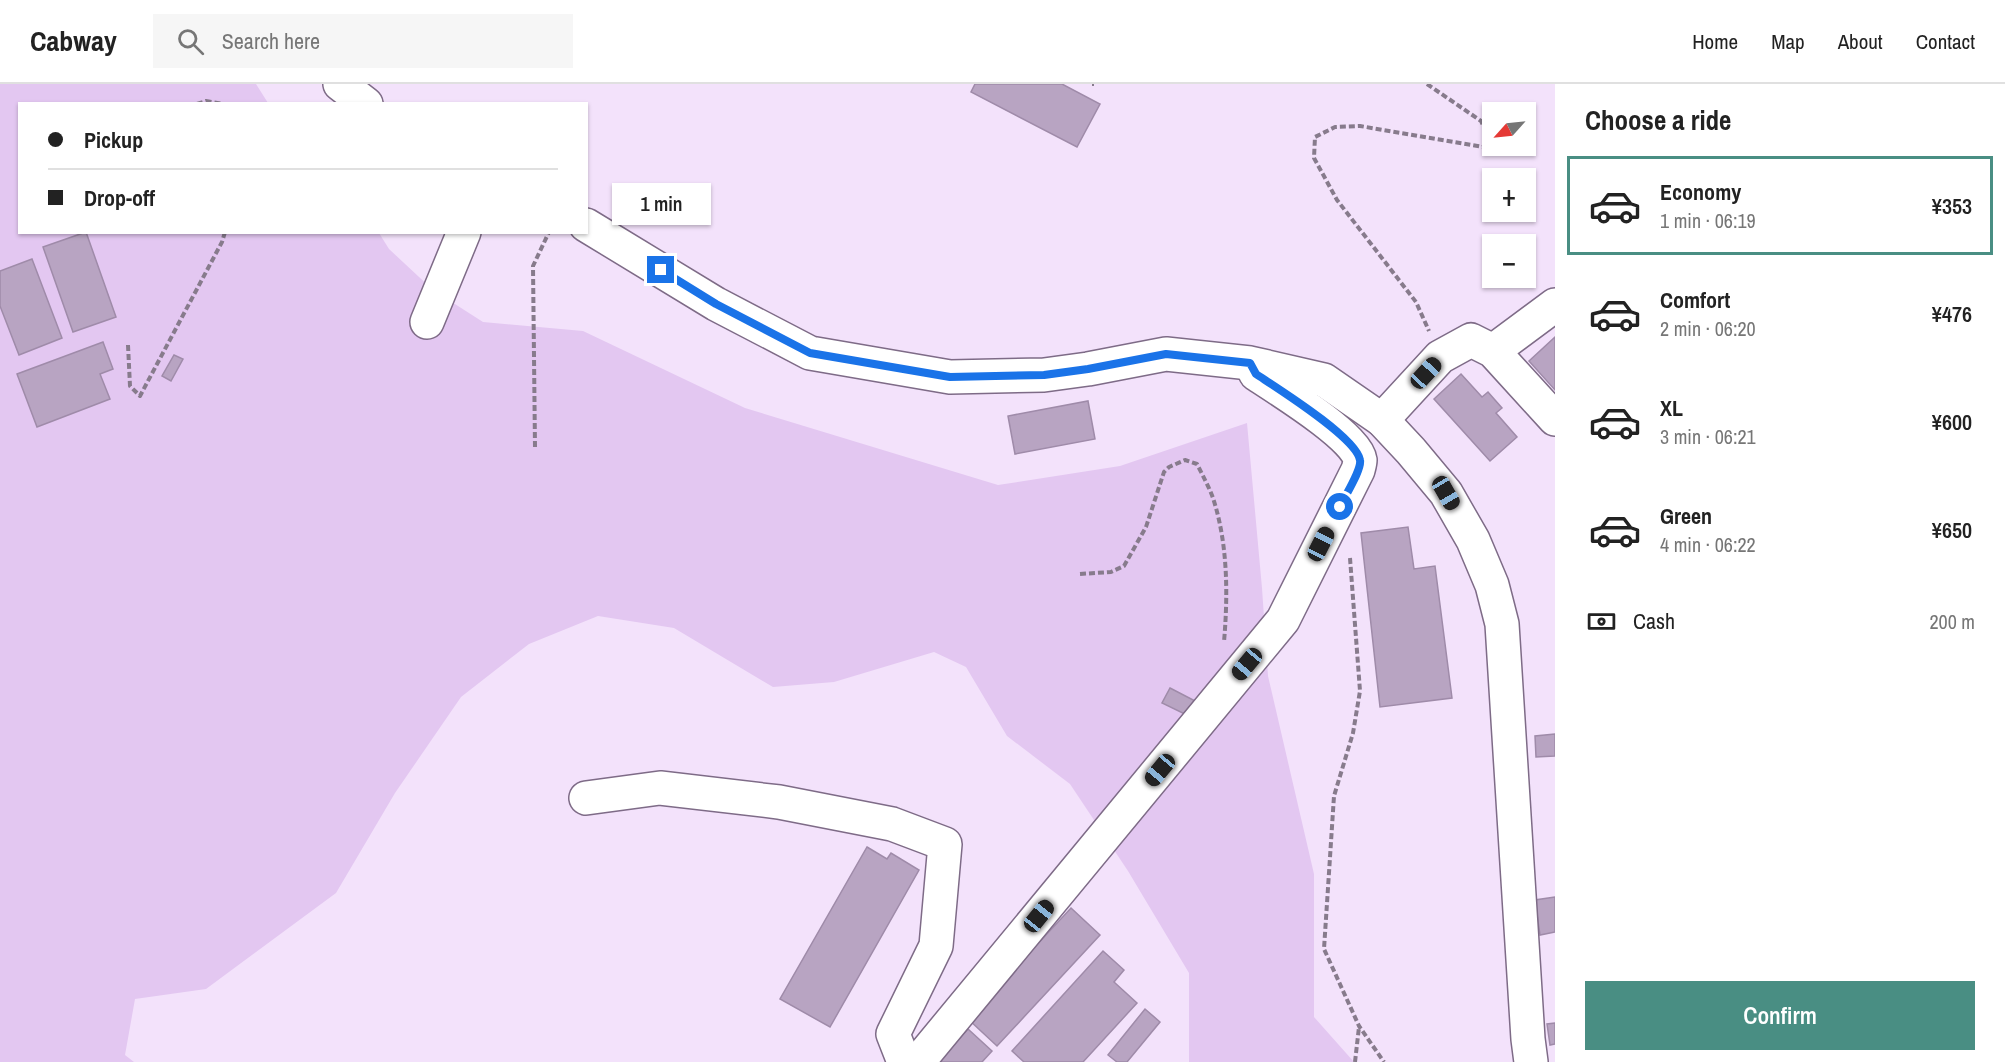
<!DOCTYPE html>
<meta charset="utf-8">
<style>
:root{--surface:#fff;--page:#f6f6f6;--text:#222;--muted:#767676;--line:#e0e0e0;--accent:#498e83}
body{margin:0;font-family:"Archivo Narrow",sans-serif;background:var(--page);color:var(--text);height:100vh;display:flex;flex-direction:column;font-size:22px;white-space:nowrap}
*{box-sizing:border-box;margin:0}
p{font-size:20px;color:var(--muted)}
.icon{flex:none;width:33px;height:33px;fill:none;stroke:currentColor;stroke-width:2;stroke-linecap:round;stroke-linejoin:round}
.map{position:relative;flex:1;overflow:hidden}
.sheet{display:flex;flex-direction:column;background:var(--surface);width:450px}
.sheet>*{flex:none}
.hud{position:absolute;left:18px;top:18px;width:570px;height:132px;border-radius:0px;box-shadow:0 2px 4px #0004;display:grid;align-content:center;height:132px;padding:0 30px;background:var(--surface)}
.needle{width:39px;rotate:243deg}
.controls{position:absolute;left:1482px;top:18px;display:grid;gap:12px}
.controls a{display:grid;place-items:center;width:54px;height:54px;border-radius:0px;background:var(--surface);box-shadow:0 2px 4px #0004;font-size:30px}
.end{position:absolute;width:27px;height:27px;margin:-14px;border:8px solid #1a73e8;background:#fff;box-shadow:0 0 0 3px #fff}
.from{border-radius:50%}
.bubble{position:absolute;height:42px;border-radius:0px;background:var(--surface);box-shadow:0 2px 4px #0004;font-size:20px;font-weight:600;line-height:42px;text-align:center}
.car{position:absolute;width:18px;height:36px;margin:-18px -9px;border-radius:8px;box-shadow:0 0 4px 2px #0007;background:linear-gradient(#222 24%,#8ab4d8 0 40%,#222 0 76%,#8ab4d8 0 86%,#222 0)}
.hud b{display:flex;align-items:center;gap:21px;height:57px;font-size:22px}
.hud b+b{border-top:2px solid var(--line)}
.hud i{width:15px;height:15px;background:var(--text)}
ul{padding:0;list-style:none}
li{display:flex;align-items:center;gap:18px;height:99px;margin:0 12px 9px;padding:0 18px;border:3px solid transparent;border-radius:0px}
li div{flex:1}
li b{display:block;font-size:22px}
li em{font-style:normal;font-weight:600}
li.on{border-color:var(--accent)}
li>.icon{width:54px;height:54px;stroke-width:1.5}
h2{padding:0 30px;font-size:27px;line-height:72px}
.pay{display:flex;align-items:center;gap:15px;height:66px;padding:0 30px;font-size:22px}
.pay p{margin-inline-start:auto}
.primary-button{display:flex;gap:12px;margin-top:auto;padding:12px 30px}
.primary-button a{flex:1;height:69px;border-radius:0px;background:var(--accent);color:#fff;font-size:24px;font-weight:600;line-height:69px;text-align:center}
header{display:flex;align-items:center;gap:36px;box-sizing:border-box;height:84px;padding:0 30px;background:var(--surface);border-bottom:2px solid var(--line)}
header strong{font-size:28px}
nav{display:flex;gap:33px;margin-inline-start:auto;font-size:21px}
.search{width:420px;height:54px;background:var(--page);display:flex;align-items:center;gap:15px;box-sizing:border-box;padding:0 21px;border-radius:0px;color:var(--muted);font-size:22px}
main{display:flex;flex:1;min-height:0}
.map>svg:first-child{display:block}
.green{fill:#e3c7f1}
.building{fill:#b8a4c2;stroke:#9f8ba9;stroke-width:1.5}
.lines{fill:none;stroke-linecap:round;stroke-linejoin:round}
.minor-casing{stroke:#7e6b87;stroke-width:36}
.path{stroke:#877b8c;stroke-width:4;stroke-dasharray:6 3;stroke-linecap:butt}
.minor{stroke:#fff;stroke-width:33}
.route{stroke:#1a73e8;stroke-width:8}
</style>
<header>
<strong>Cabway</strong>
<div class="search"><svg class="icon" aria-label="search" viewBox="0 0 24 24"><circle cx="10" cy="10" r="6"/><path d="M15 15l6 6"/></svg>Search here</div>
<nav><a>Home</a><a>Map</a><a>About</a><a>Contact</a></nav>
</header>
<main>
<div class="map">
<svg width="1555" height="978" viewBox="0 0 1555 978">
<rect width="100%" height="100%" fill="#f3e2fb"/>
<polygon class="green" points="0,0 256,0 268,19 20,20 20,148 379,149 389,165 433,206 483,238 583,247 745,324 998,401 1120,382 1247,339 1262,504 1268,592 1314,790 1314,933 1354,978 1189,978 1189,889 1128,787 1070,700 1007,652 966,583 934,568 834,598 773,603 674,544 598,532 529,560 461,613 395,709 336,809 206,905 135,915 125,971 134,978 0,978"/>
<g class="building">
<polygon points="975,0 1062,0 1100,20 1077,63 971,8"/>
<polygon points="86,148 116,233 73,248 43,163"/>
<polygon points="32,175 62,254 19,271 0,222 0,187"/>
<polygon points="1555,253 1555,306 1529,277"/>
<polygon points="103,258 113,285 100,290 110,315 37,343 17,290"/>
<polygon points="174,271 183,275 171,297 162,292"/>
<polygon points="1461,290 1482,313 1488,308 1502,324 1496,329 1517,353 1490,377 1434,315"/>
<polygon points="1088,317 1095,355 1015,370 1008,332"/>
<polygon points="1408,443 1414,485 1435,482 1452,614 1380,623 1361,449"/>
<polygon points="1170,604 1201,620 1193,634 1162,619"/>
<polygon points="1555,650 1555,672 1536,673 1535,652"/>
<polygon points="867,763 887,775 891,769 919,786 830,943 780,915"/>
<polygon points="1555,813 1555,848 1540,851 1535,816"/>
<polygon points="1071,824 1100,851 997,962 968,935"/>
<polygon points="1103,867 1124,886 1114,898 1137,919 1083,978 1024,978 1012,967"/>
<polygon points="1145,925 1160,938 1127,978 1117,978 1108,971"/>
<polygon points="1555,939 1555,960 1550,961 1547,940"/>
<polygon points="968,945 992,967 982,978 938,978"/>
</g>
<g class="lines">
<defs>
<g id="minor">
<polyline points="340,0 366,20"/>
<polyline points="586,141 716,220 810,269 950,293 1044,291 1088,285 1166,270 1250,279 1324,296 1382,336 1411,367 1446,409 1473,456 1492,501 1502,540 1528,955 1531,978"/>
<polyline points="427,238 464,148"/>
<polyline points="1493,267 1555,221"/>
<polyline points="1382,336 1440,273 1471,256 1493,267 1555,335"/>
<polyline points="586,714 660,704 779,718 892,740 945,760 936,862 893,950 904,978"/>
<path d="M918,978L1283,536L1358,386C1359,382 1360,379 1360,376C1357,353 1277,304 1256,290L1254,286"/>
</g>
</defs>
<use href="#minor" class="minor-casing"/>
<g class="path">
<polyline points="1092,0 1094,0"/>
<polyline points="1427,0 1481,37 1489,54 1483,63 1360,42 1335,43 1315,53 1314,74 1337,116 1416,218 1429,247"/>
<polyline points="197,20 206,17 223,20"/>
<polyline points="128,261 130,302 140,312 222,158 225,148"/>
<polyline points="535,363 533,182 549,148"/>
<polyline points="1350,474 1360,607 1353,649 1334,712 1324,865 1359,942 1384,978"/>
<path d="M1080,490L1111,488L1124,482L1146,443L1164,388L1169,383L1185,376L1197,380C1203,392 1209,403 1213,414C1228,460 1228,511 1224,558"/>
<polyline points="1355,978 1359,943"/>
</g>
<use href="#minor" class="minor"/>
</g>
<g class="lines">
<path class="route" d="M661,186L716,220L810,269L950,293L1044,291L1088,285L1166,270L1250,279L1256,290C1277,304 1356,353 1360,376C1362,386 1344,413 1340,423"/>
</g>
</svg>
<div class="controls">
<a><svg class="needle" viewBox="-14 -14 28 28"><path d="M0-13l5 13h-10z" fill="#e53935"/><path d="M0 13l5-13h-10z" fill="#767676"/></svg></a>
<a>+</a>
<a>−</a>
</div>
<i class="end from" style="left:1340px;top:423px"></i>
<i class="end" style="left:661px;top:186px"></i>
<div class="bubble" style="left:612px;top:99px;width:99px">1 min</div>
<i class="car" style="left:1426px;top:289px;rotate:43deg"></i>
<i class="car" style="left:1446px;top:409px;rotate:150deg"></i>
<i class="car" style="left:1321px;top:460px;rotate:27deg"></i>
<i class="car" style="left:1247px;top:580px;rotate:220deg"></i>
<i class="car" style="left:1160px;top:686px;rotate:220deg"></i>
<i class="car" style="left:1039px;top:832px;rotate:39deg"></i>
<div class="hud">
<b><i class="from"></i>Pickup</b>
<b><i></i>Drop-off</b>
</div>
</div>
<section class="sheet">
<h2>Choose a ride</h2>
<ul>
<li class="on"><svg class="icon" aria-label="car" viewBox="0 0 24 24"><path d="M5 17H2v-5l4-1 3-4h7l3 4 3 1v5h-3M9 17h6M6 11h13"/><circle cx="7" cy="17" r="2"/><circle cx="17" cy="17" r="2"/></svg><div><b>Economy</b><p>1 min · 06:19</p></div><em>¥353</em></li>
<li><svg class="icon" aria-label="car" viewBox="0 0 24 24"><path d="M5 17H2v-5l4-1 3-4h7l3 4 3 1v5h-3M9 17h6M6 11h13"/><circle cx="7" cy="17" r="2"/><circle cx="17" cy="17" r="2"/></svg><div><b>Comfort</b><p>2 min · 06:20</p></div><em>¥476</em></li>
<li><svg class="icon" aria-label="car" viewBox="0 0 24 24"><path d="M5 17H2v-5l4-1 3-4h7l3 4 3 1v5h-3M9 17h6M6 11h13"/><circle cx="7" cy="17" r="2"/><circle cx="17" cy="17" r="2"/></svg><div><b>XL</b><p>3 min · 06:21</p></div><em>¥600</em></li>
<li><svg class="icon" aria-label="car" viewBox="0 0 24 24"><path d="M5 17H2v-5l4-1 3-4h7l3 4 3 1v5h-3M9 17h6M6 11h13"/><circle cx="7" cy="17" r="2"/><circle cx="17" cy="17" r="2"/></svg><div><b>Green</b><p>4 min · 06:22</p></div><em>¥650</em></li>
</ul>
<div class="pay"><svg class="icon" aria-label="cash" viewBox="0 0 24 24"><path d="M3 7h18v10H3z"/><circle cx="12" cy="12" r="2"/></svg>Cash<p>200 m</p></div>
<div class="primary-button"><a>Confirm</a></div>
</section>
</main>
